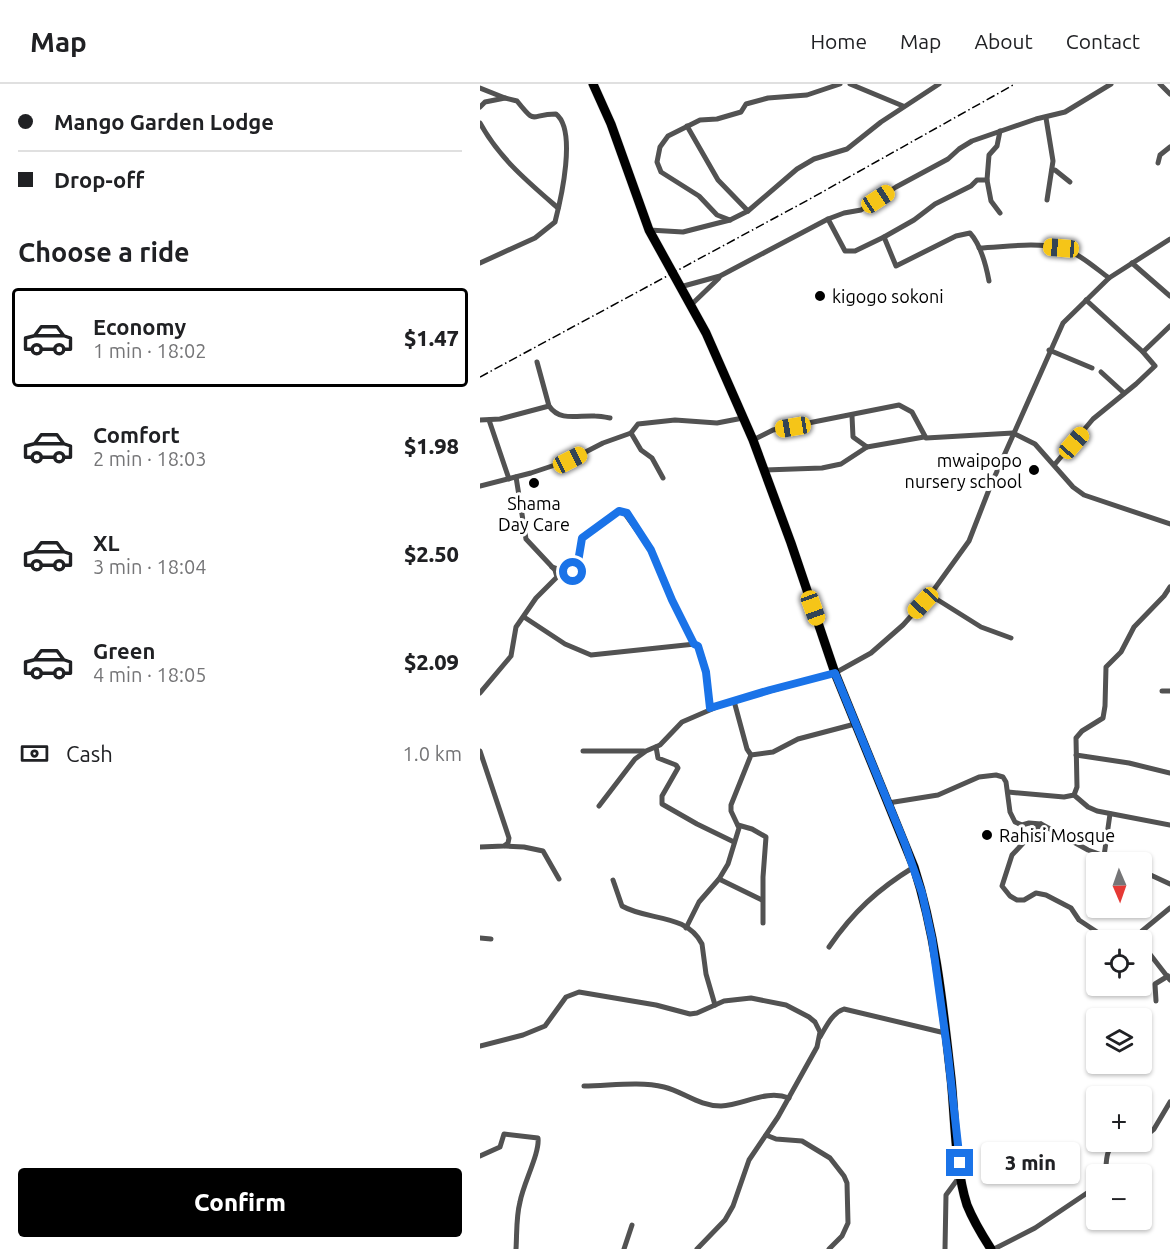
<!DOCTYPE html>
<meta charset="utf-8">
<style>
:root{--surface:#fff;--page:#f2f2f2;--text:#202124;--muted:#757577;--line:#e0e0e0;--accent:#000}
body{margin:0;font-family:Ubuntu,sans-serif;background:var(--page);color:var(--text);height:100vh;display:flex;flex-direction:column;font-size:22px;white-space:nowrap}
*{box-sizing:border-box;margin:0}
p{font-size:20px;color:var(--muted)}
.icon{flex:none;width:33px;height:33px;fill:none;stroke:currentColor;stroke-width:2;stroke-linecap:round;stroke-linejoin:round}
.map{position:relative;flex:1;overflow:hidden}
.details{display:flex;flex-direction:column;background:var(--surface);width:480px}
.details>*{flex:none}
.banner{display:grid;align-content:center;height:132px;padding:0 18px;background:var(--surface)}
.needle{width:39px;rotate:178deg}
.fabs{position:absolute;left:606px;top:768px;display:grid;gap:12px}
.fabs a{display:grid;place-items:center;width:66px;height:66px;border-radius:6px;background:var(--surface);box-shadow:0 2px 4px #0004;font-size:30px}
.end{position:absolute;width:27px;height:27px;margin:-14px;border:8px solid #1a73e8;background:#fff;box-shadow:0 0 0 3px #fff}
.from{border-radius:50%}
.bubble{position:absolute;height:42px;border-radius:6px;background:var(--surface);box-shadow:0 2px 4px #0004;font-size:20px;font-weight:800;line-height:42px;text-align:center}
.car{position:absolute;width:18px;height:36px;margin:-18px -9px;border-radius:8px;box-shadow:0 0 4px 2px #0007;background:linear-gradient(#f5c518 24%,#345 0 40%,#f5c518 0 76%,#345 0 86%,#f5c518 0)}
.banner b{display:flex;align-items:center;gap:21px;height:57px;font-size:22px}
.banner b+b{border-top:2px solid var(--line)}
.banner i{width:15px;height:15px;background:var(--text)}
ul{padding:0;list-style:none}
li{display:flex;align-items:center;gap:18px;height:99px;margin:0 12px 9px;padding:0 6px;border:3px solid transparent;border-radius:6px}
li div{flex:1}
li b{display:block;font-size:22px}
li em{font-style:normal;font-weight:800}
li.selected{border-color:var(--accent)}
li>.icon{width:54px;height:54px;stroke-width:1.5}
h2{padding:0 18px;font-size:27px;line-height:72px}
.pay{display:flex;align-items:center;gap:15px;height:66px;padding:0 18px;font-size:22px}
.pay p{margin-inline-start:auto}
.primary-button{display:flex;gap:12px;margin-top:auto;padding:12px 18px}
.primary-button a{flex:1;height:69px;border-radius:6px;background:var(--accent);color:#fff;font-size:24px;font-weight:800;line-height:69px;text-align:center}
header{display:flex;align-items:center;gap:36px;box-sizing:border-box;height:84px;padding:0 30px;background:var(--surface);border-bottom:2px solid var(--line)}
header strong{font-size:28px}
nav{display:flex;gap:33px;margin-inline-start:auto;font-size:21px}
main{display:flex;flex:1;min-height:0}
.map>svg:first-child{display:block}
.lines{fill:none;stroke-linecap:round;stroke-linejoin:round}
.primary-casing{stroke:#dbdbdb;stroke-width:10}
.street{stroke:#525252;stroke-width:5}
.primary{stroke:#000;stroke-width:9}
.rail{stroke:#000;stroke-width:1.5;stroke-dasharray:9 3 1.5 3;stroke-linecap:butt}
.route{stroke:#1a73e8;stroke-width:8}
.poi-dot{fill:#000;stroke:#fff;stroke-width:2}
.labels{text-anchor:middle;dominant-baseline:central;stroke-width:6;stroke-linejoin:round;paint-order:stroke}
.poi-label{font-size:18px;fill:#000;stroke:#fff;text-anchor:start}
</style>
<header>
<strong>Map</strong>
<nav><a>Home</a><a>Map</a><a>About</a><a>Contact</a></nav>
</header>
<main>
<section class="details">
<div class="banner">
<b><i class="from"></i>Mango Garden Lodge</b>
<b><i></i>Drop-off</b>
</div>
<h2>Choose a ride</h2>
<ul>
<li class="selected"><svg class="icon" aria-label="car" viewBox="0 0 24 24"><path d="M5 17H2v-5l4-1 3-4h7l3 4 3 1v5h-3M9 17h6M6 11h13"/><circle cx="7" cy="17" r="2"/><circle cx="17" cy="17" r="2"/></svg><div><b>Economy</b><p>1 min · 18:02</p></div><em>$1.47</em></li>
<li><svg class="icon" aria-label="car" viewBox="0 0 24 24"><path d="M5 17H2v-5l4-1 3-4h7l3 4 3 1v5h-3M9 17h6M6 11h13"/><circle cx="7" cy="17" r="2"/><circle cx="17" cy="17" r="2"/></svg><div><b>Comfort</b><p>2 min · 18:03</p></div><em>$1.98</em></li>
<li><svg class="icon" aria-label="car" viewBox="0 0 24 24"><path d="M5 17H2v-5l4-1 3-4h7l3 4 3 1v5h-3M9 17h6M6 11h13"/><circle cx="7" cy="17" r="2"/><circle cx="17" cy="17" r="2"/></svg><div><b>XL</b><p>3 min · 18:04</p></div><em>$2.50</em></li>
<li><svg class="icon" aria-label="car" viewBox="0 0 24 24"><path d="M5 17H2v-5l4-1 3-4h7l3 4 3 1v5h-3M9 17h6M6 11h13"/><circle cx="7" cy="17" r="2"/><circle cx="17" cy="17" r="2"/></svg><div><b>Green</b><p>4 min · 18:05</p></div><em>$2.09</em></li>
</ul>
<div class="pay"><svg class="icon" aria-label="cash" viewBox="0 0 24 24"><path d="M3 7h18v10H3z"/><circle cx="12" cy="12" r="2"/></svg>Cash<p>1.0 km</p></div>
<div class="primary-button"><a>Confirm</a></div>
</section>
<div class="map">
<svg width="690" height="1165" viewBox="0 0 690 1165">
<rect width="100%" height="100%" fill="#fff"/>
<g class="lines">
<defs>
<path id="primary" d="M113,0L131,40L169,146L226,249L273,356L311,459L355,589L434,783C456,851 463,923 471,994C475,1033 475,1084 487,1121C493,1136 502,1151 511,1165"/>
</defs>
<use href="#primary" class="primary-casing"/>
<g class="street">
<polyline points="370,0 423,22"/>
<polyline points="680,0 690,10"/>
<path d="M0,4L25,14L37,17C57,42 49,30 76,30C97,46 81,115 75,138L55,154L0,179"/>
<polyline points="0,23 5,18 25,14"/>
<polyline points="566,34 573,77 567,116"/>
<path d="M0,39C19,74 48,98 78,124"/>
<polyline points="207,42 238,96 268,127"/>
<polyline points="678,79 680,71 690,63"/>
<polyline points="572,86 575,86 590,98"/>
<polyline points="507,96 511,117 520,129"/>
<path d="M348,135L365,167H375L404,153L416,182L476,152L490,149C501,161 506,181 509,197"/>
<polyline points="250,136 237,131 219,112 181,88 177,78 180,63 188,52 220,36 237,35 261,28 266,20 288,14 327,11 360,0"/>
<polyline points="169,146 203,148 250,136 268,127 317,85 334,75 367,65 401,38 459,0"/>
<polyline points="404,153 434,136 455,120 491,102 497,96 507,96 509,71 517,62 520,47"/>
<path d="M499,164C525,163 555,158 580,164C598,168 614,183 629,194"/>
<polyline points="652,179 690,212"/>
<polyline points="200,203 240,192 348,135 364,129 381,126 416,103 468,75 479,65 492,57 556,35 585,28 631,0"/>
<polyline points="606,216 663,268"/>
<polyline points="211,221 239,194"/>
<polyline points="569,266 612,284"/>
<path d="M57,278L69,322C80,338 98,331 115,332C120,332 125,333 130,334"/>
<polyline points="621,288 644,309"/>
<polyline points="372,332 373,353 387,363 444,353"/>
<polyline points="0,336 20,335 69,322"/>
<polyline points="9,336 29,395"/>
<polyline points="151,349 161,366 172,374 183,394"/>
<polyline points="273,356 293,346 419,321 432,328 446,354 533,349 555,360 593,403 604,411 690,440"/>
<polyline points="575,380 613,335 656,300 675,282 663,268 690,242"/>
<polyline points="285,386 342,384 361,380 387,363"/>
<polyline points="0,402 51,389 90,376 123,359 151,349 158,340 195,336 237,339 263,334"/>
<path d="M72,483C81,486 90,491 97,484L102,454L139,427H143L171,466L192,516L215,560"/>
<polyline points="450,511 501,543 531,554"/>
<path d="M44,533L85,560L111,571L215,560C227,572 229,607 230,624"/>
<polyline points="682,607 690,607"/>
<polyline points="0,609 31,572 36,543 56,514 77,493 75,486 46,455 36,393"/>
<polyline points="254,617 267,665 271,671"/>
<polyline points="176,663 178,674 196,681 198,684 182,712 182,720 217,740 254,758"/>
<polyline points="0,667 29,754 28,759 24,762 0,763"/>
<polyline points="103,667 164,667"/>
<polyline points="596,671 649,679 690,689"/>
<polyline points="528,708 584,713 594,711 597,703 596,654 602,647 623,634 625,622 626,583 641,568 654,543 684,512 690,503"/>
<polyline points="594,711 608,723 617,727 690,741"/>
<polyline points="408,719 458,711 499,693 516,691 523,693 526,698 530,728 535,738 542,741 549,739 561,740 608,766 641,778"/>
<polyline points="119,722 155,675 166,667 180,661 202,638 246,619 355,589 391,569 423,541 450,511 489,457 510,403 583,239 629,194 690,155"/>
<polyline points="561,740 532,771 522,802 530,812 537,816 544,816 556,809 566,811 591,824 599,836 629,856"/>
<polyline points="258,741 272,745 286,753 283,793 283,839"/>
<polyline points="25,762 44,763 63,767 79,795"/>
<polyline points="624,772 630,730"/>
<polyline points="662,787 690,800"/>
<polyline points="239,795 282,816"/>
<path d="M133,796L142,822C168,837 206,829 222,860L226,890L235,921"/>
<polyline points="206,844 219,818 239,795 248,780 259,744 251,727 251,721 271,671 293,668 318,655 375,640"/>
<polyline points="0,854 11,855"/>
<polyline points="660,856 659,853 662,847 690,824"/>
<polyline points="662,860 690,896"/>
<path d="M349,863C373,828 398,805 434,783"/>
<polyline points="613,888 616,887"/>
<polyline points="676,917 675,900 688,892"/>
<path d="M340,953C346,943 352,929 364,925L465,949"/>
<polyline points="0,962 43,951 65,942 86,913 99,908 176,921 210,930 217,929 244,917 271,914 306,921 329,933 335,938 340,948 337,963 298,1033 269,1076 253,1122 245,1136 217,1165"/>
<path d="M104,1002C129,1002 159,997 184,1003C204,1008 219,1022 241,1022C264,1021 286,1005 309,1014"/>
<polyline points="286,1051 296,1055 322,1057 350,1074 364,1092 367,1099 368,1139 362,1152 349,1165"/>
<polyline points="662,1055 674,1045 690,1018"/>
<path d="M0,1072L20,1063L24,1050L58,1054C60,1069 43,1100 40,1118C36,1133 37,1149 36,1165"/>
<path d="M625,1090C628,1073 623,1063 643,1058"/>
<polyline points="144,1165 152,1141"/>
<polyline points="465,1165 466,1111 480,1092"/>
<polyline points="514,1165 555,1144 616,1103"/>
</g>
<use href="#primary" class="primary"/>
<polyline class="rail" points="0,293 328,116 535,0"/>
</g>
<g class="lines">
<polyline class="route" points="93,488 97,484 102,454 139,427 147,429 171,466 192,516 214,560 218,562 226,588 230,624 290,606 355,589 425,760 442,809 452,855 468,971 480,1079"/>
</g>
<g class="poi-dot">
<circle cx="340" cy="212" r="6"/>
<circle cx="554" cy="386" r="6"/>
<circle cx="54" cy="399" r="6"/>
<circle cx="507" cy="751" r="6"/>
</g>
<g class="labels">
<g class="poi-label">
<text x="352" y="212">kigogo sokoni</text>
<text x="542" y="376" text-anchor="end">mwaipopo<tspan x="542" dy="21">nursery school</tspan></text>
<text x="54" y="419" text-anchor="middle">Shama<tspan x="54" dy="21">Day Care</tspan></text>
<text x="519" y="751">Rahisi Mosque</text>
</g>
</g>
</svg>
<div class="fabs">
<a><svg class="needle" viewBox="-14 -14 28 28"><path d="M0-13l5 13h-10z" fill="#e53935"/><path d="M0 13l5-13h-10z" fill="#757577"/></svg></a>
<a><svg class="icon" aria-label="locate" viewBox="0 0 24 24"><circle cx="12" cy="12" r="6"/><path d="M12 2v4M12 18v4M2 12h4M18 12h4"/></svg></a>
<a><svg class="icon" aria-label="layers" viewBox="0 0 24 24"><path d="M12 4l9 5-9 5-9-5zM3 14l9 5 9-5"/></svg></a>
<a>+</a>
<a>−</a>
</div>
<i class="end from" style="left:93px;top:488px"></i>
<i class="end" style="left:480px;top:1079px"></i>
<div class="bubble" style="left:501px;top:1058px;width:99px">3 min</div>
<i class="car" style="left:398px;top:115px;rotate:57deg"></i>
<i class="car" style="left:581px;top:164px;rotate:275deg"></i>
<i class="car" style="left:313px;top:343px;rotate:261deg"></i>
<i class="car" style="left:594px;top:359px;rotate:41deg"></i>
<i class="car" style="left:90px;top:376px;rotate:63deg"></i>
<i class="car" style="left:443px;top:519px;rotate:223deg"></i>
<i class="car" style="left:333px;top:524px;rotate:160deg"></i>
</div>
</main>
